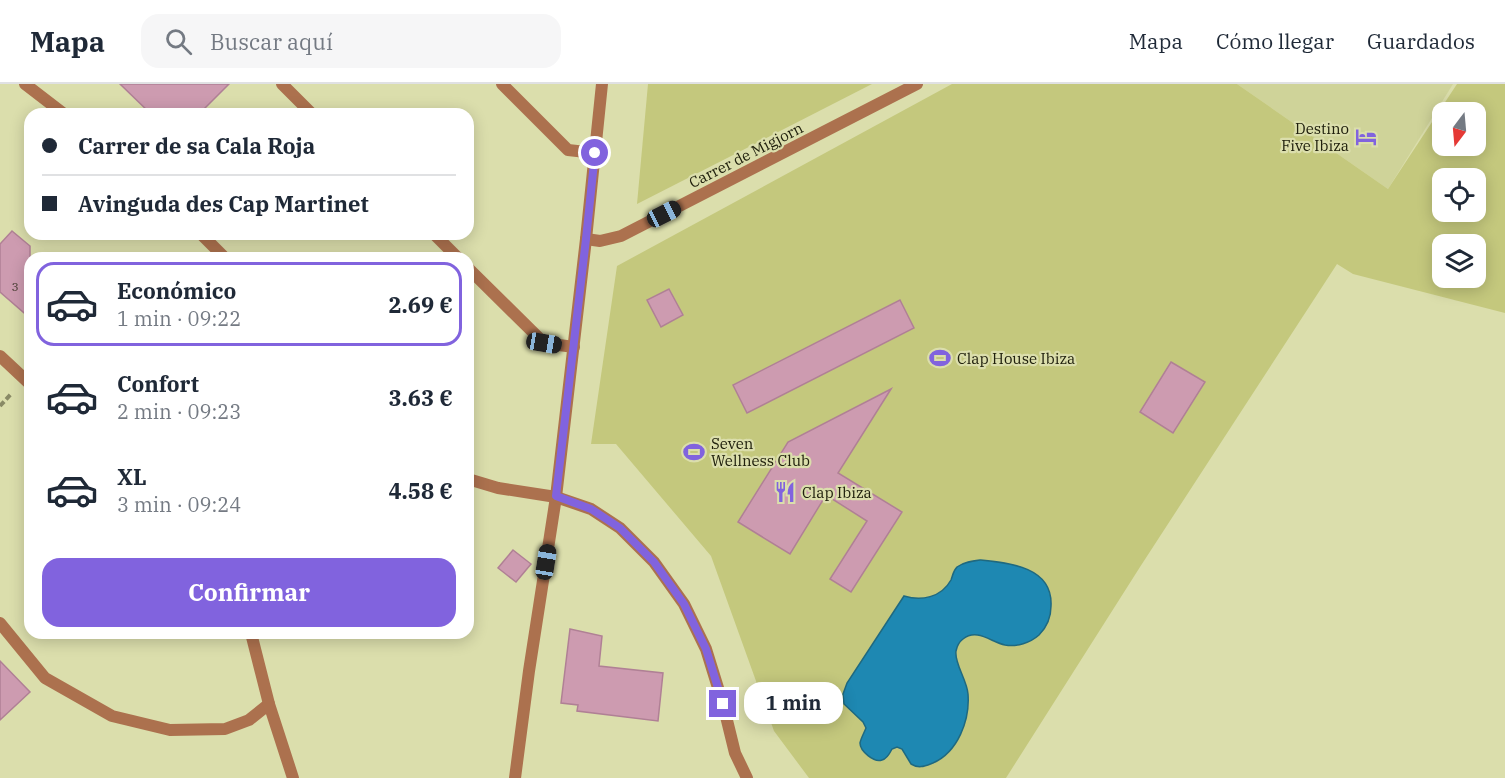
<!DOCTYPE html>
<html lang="es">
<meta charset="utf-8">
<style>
:root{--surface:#fff;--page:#f6f6f7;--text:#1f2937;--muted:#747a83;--line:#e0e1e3;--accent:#8163de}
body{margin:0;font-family:"IBM Plex Serif",serif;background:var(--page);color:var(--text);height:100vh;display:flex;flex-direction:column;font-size:22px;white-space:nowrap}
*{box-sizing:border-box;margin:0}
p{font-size:20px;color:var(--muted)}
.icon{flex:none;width:33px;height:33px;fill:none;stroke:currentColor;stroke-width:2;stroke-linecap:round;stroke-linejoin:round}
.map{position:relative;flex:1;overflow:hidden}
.side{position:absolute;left:24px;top:168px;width:450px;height:387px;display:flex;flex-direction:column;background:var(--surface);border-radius:18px;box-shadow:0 3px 15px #0003}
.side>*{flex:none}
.top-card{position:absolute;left:24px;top:24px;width:450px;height:132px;border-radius:18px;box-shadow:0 3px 15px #0003;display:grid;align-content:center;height:132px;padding:0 18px;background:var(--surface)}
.needle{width:39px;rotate:196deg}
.tools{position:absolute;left:1432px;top:18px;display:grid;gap:12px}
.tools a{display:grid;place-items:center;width:54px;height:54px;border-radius:12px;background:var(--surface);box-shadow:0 3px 15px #0003;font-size:30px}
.end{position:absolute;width:27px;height:27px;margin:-14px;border:8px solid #8163de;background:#fff;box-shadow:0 0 0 3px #fff}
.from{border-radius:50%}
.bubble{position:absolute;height:42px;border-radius:18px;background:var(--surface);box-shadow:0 3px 15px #0003;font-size:20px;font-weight:800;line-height:42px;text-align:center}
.car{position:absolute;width:18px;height:36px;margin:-18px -9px;border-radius:8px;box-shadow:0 0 4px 2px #0007;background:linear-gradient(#222 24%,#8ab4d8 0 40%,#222 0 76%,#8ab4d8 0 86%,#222 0)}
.top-card b{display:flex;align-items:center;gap:21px;height:57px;font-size:22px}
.top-card b+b{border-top:2px solid var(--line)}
.top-card i{width:15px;height:15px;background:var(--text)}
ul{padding:10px 0 0;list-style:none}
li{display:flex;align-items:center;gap:18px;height:84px;margin:0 12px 9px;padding:0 6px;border:3px solid transparent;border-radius:18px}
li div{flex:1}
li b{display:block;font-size:22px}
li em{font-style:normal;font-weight:800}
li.selected{border-color:var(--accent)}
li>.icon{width:54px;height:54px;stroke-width:1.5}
.cta{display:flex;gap:12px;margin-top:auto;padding:12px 18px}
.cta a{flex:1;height:69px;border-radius:18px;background:var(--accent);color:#fff;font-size:24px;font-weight:800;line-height:69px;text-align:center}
header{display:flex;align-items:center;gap:36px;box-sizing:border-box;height:84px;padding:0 30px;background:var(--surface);border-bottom:2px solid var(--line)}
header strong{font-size:28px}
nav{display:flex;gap:33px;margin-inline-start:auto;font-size:21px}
.search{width:420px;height:54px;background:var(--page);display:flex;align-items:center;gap:15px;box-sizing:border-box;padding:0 21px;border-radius:18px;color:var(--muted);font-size:22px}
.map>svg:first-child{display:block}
.built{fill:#cfd399}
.green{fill:#c4c87d;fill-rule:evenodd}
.water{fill:#1e88b2;stroke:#1f6980;stroke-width:1.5}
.building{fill:#cd9bb0;stroke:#b08095;stroke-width:1.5}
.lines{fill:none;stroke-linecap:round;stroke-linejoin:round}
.path{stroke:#898a66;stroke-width:4;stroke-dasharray:6 3;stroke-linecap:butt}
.service{stroke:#ac714e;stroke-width:12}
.minor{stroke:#ac714e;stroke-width:12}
.tertiary{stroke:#ac714e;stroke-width:12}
.route{stroke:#8163de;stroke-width:8}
.labels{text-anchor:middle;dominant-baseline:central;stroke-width:4.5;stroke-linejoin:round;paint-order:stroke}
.number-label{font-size:12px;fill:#4b3f36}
.poi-label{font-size:15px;fill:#20200d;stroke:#dbdeac;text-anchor:start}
.street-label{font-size:15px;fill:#20200d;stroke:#dbdeac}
</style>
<header>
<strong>Mapa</strong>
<div class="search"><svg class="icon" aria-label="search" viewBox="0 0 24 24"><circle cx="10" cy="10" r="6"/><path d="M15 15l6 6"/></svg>Buscar aquí</div>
<nav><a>Mapa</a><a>Cómo llegar</a><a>Guardados</a></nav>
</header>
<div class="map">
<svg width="1505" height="694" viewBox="0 0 1505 694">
<rect width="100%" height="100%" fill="#dbdeac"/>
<polygon class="built" points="1237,0 1453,0 1388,105"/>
<g class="green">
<polygon points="648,0 872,0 637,120"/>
<path d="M952,0H1237L1388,105L1457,0H1505V229L1353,190L1337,180L1140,483L1006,694H809L774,647L711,472L616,360H591L617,182ZM1443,28H1476V62H1443ZM1443,94H1476V128H1443ZM1443,160H1476V194H1443Z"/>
</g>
<path class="water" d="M980,476C1010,479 1053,483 1051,522C1051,533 1047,543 1039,551C1030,559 1017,563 1005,561C991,558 977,544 963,555C959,558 957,562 956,567C954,579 967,596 968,610C970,636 958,668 933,679C925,682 919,685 911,680L902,665L897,663L892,665C890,669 887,675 882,676C874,679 860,667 860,659C861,654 864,649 866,644L863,638L844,620L843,610L847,599L904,512C921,517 941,514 951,496C953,491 953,487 957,483C964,478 972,477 980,476Z"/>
<g class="building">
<polygon points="120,0 229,0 199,30 151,30"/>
<polygon points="12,147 30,162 30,234 0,208 0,160"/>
<polygon points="669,205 683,231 661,243 647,216"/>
<polygon points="900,216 914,244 747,329 733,301"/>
<polygon points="1171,278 1205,298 1173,349 1140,328"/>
<polygon points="891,305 838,389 902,428 851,508 830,495 867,437 826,411 790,470 738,438 788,358"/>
<polygon points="513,466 531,480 516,498 498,484"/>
<polygon points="570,545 602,552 599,582 663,589 658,637 577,627 578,621 561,619"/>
<polygon points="0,577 30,608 0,636"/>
</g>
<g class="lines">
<polyline class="path" points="0,322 12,309"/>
<g class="service">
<polyline points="282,0 312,30"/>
<polyline points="502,0 568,66 595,69"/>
<polyline points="434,150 458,174"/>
<polyline points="468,184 544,259 574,263"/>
<polyline points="515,694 529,587 556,413"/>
</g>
<g class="minor">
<polyline points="586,155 600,157 621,152 917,0"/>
<polyline points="0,272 30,300"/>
<polyline points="556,413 586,155 602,0"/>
<polyline points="0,539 45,594 112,632 170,646 225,645 249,636 269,620"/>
<polyline points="250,549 252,553 269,620 293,694"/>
</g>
<g class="tertiary">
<polyline points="25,0 64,30"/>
<polyline points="201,150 225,174"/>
<polyline points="468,395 498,404 556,413 591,425 620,444 654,478 684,520 706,565 723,620 735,669 747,694"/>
</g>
</g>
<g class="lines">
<polyline class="route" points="595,69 586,155 556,412 591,425 620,444 654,478 684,520 706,565 723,620"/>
</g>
<defs>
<symbol id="hotel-bare" viewBox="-9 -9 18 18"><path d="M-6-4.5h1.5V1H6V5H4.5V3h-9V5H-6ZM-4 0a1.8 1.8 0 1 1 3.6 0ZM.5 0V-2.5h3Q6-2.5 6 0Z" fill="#8163de" stroke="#dbdeac" stroke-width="2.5" paint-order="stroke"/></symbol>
<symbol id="stadium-bare" viewBox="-9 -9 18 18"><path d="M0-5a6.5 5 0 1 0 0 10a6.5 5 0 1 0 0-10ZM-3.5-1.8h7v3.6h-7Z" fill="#8163de" stroke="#dbdeac" stroke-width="2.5" paint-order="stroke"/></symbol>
<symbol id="restaurant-bare" viewBox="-9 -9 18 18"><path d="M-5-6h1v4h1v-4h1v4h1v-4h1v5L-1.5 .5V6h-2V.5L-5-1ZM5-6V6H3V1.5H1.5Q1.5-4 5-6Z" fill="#8163de" stroke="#dbdeac" stroke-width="2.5" paint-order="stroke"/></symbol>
</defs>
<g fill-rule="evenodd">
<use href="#hotel-bare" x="1351" y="38" width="30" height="30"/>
<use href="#stadium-bare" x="925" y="259" width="30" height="30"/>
<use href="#stadium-bare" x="679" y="353" width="30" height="30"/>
<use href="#restaurant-bare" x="770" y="393" width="30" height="30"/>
</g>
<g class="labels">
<g class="number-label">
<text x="15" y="202">3</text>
</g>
<g class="poi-label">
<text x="1349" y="44" text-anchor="end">Destino<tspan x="1349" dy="17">Five Ibiza</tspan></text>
<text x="957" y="274">Clap House Ibiza</text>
<text x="711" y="359">Seven<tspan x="711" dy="17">Wellness Club</tspan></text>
<text x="802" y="408">Clap Ibiza</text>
</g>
<g class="street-label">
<text transform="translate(746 71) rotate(-27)">Carrer de Migjorn</text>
</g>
</g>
</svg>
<div class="tools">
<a><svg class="needle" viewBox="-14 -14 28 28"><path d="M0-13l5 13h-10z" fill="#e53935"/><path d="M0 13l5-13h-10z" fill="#747a83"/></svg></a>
<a><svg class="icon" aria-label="locate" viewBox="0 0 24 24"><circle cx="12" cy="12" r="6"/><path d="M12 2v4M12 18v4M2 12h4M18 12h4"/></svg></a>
<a><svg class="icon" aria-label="layers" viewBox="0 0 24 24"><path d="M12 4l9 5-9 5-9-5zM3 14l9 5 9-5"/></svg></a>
</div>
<i class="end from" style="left:595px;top:69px"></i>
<i class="end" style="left:723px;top:620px"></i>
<div class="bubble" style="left:744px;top:598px;width:99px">1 min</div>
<i class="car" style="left:664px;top:130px;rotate:63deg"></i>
<i class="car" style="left:544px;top:259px;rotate:99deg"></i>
<i class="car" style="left:546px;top:478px;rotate:9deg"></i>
<div class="top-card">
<b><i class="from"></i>Carrer de sa Cala Roja</b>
<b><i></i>Avinguda des Cap Martinet</b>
</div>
<section class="side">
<ul>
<li class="selected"><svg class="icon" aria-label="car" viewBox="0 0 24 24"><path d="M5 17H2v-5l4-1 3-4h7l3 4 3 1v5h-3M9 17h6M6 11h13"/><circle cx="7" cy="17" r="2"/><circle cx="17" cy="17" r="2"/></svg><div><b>Económico</b><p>1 min · 09:22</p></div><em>2.69 €</em></li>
<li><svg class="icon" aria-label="car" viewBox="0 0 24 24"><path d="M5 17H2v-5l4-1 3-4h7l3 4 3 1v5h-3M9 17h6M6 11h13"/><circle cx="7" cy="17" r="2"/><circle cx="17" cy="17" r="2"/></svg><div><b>Confort</b><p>2 min · 09:23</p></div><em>3.63 €</em></li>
<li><svg class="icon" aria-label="car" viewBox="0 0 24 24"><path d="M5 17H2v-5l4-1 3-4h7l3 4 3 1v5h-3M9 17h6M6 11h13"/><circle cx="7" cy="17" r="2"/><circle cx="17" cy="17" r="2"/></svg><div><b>XL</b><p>3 min · 09:24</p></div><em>4.58 €</em></li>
</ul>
<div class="cta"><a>Confirmar</a></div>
</section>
</div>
